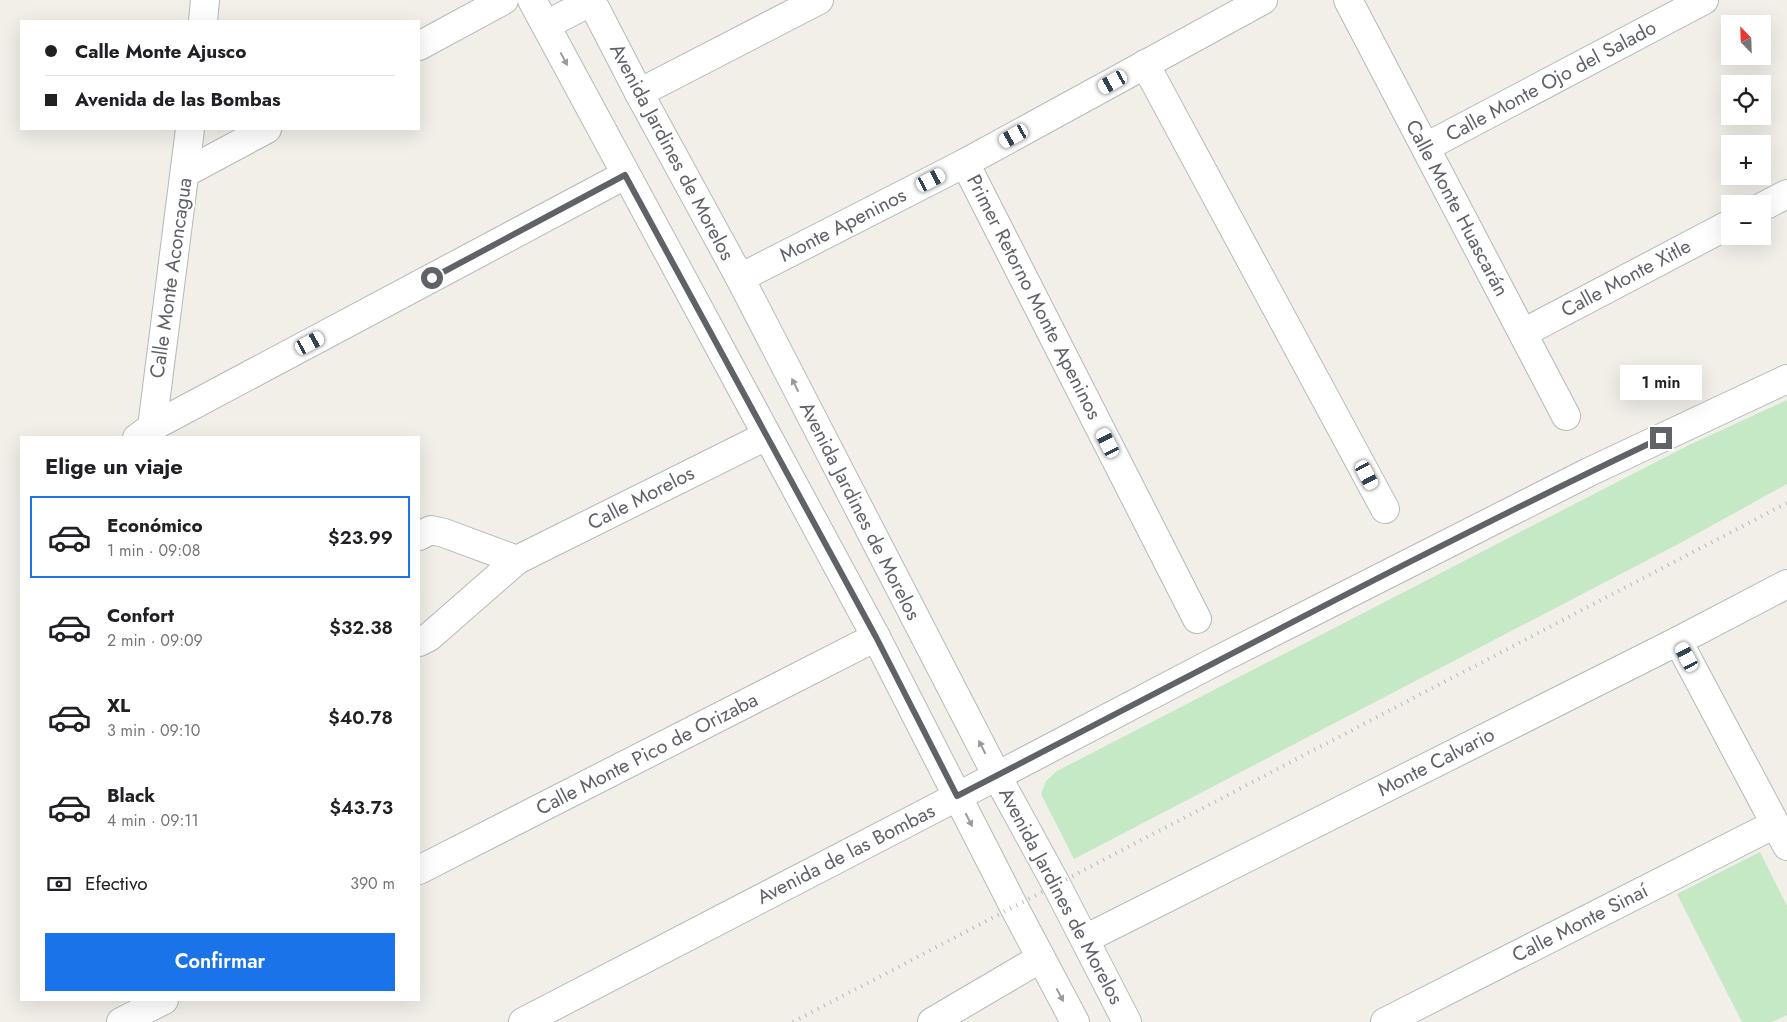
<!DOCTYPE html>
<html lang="es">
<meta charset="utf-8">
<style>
:root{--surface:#fff;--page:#f6f6f6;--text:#202124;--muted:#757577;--line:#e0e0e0;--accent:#1a73e8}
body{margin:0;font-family:Jost,sans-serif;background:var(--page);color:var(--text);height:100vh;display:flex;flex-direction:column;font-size:19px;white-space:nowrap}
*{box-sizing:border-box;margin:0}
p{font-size:16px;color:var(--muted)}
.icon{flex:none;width:28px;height:28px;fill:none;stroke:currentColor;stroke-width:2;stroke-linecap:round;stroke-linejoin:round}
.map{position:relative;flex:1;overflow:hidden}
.details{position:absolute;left:20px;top:436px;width:400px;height:565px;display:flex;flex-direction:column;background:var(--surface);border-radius:0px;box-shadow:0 5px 20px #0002}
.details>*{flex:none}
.banner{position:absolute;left:20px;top:20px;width:400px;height:110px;border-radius:0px;box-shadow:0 5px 20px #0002;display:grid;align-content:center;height:110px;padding:0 25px;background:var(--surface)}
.needle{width:32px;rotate:337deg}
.fabs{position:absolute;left:1721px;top:15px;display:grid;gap:10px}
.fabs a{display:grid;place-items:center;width:50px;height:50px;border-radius:0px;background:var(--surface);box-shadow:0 5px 20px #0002;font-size:25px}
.end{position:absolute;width:22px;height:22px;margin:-11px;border:6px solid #5f6368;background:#fff;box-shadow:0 0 0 2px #fff}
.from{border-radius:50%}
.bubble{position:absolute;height:35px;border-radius:0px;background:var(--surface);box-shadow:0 5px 20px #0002;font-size:16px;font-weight:600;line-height:35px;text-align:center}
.car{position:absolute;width:15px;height:30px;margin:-15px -8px;border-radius:6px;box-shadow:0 0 4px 1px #0007;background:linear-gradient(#fff 24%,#345 0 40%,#fff 0 76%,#345 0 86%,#fff 0)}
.banner b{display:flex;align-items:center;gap:18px;height:48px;font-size:19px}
.banner b+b{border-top:1px solid var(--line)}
.banner i{width:12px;height:12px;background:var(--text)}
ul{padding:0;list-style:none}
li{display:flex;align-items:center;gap:15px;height:82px;margin:0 10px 8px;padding:0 15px;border:2px solid transparent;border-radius:0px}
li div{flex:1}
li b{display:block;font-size:19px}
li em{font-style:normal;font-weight:600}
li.active{border-color:var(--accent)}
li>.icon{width:45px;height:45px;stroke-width:1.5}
h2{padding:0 25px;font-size:22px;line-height:60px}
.pay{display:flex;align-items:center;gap:12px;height:55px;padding:0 25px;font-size:19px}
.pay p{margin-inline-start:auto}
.primary-button{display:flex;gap:10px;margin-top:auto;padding:10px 25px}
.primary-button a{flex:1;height:58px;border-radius:0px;background:var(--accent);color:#fff;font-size:20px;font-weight:600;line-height:58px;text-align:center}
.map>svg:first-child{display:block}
.green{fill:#c5e8c5}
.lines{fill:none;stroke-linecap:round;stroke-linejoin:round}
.minor-casing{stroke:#b5b8bc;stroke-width:30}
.tertiary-casing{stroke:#b5b8bc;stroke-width:30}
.secondary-casing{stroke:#b6babf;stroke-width:30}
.minor{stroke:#fff;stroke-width:28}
.tertiary{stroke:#fff;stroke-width:28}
.secondary{stroke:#fff;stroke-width:28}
.rail{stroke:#b6b7b8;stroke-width:4;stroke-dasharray:1 6;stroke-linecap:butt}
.oneway{fill:#979a9d}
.route{stroke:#5f6368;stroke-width:6}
.labels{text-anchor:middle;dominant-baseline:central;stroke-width:5;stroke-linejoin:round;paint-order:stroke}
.street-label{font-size:20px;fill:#5f6368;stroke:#fff}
</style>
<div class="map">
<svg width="1787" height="1022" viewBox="0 0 1787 1022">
<rect width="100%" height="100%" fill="#f1efe8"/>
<g class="green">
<polygon points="1787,400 1787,484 1682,542 1074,859 1041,794 1046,781 1057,771 1689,445"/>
<polygon points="1760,852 1787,906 1787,1015 1772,1022 1742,1022 1677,894"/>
</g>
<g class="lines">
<defs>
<g id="minor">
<polyline points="1348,0 1566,416"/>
<polyline points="203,21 205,0"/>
<polyline points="419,46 504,0"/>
<polyline points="1145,64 1385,509"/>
<polyline points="639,93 819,0"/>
<polyline points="1426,147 1704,0"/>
<polyline points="965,163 1197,619"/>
<polyline points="185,173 267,129"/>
<polyline points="1762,207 1787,194"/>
<polyline points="740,278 965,163 1263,0"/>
<polyline points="1523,333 1730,224"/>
<polyline points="152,427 190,129"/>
<polyline points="137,438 152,427 625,175"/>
<polyline points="419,536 431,530 444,533 517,560"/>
<polyline points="1678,641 1787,846"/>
<polyline points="419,642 429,637 517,560 766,436"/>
<polyline points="997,776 1218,660 1589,472 1787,379"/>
<polyline points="419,870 876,637"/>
<polyline points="1085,939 1678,641 1787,584"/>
<polyline points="121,1022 164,1000"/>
<polyline points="1385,1022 1775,824"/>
</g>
<g id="tertiary">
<polyline points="523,1022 997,776"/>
<polyline points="932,1022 1041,958"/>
</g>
<g id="secondary">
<polyline points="532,0 876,637 1014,907 1075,1022"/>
<polyline points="591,0 639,93 740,278 997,776 1056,884 1127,1022"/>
<polyline points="546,25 592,1"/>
</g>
</defs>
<use href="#minor" class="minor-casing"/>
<use href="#tertiary" class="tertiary-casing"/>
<use href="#secondary" class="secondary-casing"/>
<use href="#minor" class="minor"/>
<use href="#tertiary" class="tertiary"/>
<use href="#secondary" class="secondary"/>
<polyline class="rail" points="793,1022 1787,503"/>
</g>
<defs><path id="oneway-solid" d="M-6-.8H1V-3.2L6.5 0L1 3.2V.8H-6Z" transform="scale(1.25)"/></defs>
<g class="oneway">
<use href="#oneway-solid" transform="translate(564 59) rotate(62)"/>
<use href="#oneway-solid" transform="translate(795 385) rotate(-117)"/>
<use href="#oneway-solid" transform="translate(982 747) rotate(-117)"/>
<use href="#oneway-solid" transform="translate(969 820) rotate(63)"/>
<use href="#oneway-solid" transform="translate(1060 995) rotate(62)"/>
</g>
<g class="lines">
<path class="route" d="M432,278L625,175L876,637L957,796C1191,676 1423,551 1661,438"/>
</g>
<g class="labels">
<g class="street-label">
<text transform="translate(1551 81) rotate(-28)">Calle Monte Ojo del Salado</text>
<text transform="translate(672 152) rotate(62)">Avenida Jardines de Morelos</text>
<text transform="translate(1457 208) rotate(62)">Calle Monte Huascarán</text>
<text transform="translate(843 225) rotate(-27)">Monte Apeninos</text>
<text transform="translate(171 278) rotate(-82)">Calle Monte Aconcagua</text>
<text transform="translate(1626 278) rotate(-28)">Calle Monte Xitle</text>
<text transform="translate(1034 297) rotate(63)">Primer Retorno Monte Apeninos</text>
<text transform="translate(641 498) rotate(-27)">Calle Morelos</text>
<text transform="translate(860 511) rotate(63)">Avenida Jardines de Morelos</text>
<text transform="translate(647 754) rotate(-27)">Calle Monte Pico de Orizaba</text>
<text transform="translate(1436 762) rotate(-27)">Monte Calvario</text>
<text transform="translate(846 854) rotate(-27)">Avenida de las Bombas</text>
<text transform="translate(1061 896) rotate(62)">Avenida Jardines de Morelos</text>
<text transform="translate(1580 923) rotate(-27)">Calle Monte Sinaí</text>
</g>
</g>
</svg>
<div class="fabs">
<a><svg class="needle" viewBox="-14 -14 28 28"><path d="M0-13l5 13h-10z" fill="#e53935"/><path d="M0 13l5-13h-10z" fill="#757577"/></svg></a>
<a><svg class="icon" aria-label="locate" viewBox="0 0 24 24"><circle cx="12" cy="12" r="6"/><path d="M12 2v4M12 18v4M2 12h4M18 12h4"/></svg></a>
<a>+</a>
<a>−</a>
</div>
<i class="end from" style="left:432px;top:278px"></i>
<i class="end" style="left:1661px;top:438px"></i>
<div class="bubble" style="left:1620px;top:365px;width:82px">1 min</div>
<i class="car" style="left:1113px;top:82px;rotate:241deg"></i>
<i class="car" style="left:1014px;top:136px;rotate:241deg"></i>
<i class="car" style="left:931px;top:180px;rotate:63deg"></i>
<i class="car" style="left:310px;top:343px;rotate:62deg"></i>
<i class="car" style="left:1108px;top:443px;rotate:333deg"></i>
<i class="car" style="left:1367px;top:475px;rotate:152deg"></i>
<i class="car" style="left:1687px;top:657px;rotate:332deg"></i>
<div class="banner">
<b><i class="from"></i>Calle Monte Ajusco</b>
<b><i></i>Avenida de las Bombas</b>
</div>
<section class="details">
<h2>Elige un viaje</h2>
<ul>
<li class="active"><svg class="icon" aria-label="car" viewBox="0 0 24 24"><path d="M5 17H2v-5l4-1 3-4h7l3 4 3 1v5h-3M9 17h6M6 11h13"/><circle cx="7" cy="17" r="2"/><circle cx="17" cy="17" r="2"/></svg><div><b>Económico</b><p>1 min · 09:08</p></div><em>$23.99</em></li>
<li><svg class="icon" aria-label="car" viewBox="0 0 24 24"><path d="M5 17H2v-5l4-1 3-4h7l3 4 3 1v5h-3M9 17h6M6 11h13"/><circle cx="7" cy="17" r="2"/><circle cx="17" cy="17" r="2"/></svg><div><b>Confort</b><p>2 min · 09:09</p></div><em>$32.38</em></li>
<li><svg class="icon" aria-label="car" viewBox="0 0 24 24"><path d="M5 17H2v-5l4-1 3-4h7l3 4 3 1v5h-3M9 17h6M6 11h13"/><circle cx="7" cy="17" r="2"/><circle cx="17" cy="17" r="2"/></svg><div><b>XL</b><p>3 min · 09:10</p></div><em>$40.78</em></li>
<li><svg class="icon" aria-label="car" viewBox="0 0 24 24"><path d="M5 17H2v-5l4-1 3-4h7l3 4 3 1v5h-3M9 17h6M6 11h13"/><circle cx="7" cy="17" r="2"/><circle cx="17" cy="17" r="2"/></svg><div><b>Black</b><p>4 min · 09:11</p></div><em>$43.73</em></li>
</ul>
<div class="pay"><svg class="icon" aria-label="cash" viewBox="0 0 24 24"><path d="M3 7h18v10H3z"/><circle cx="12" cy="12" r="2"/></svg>Efectivo<p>390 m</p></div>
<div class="primary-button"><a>Confirmar</a></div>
</section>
</div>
